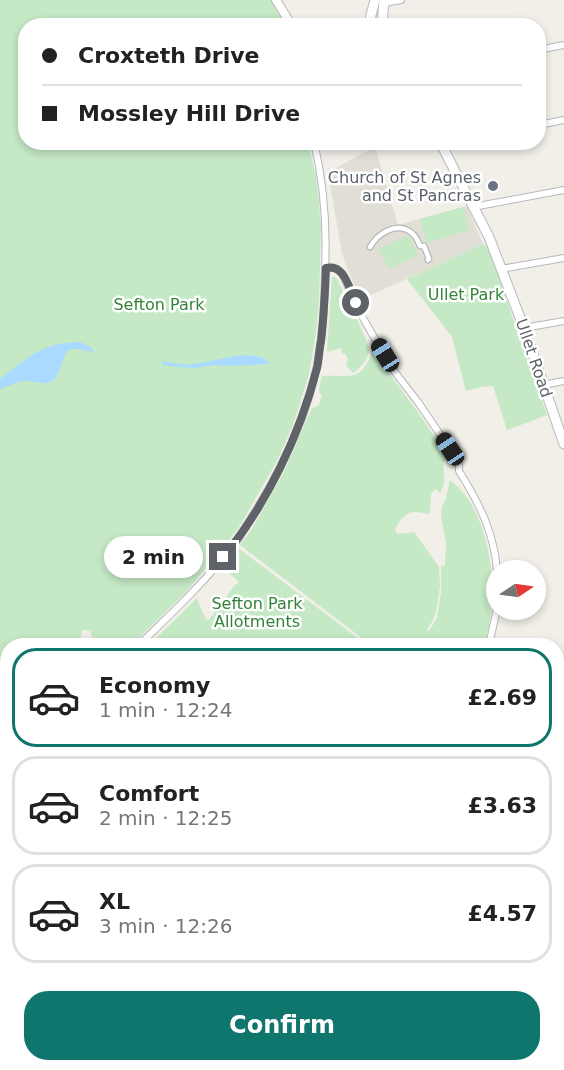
<!DOCTYPE html>
<meta charset="utf-8">
<style>
:root{--surface:#fff;--page:#f6f6f6;--text:#222;--muted:#767676;--line:#e0e0e0;--accent:#0f766e}
body{margin:0;font-family:"DejaVu Sans",sans-serif;background:var(--page);color:var(--text);height:100vh;display:flex;flex-direction:column;font-size:22px;white-space:nowrap}
*{box-sizing:border-box;margin:0}
p{font-size:20px;color:var(--muted)}
.icon{flex:none;width:33px;height:33px;fill:none;stroke:currentColor;stroke-width:2;stroke-linecap:round;stroke-linejoin:round}
.map{position:relative;flex:1;overflow:hidden}
.details{position:absolute;left:0px;top:638px;width:564px;height:434px;display:flex;flex-direction:column;background:var(--surface);border-radius:24px 24px 0 0;box-shadow:0 3px 9px #0003}
.details>*{flex:none}
.top-card{position:absolute;left:18px;top:18px;width:528px;height:132px;border-radius:24px;box-shadow:0 3px 9px #0003;display:grid;align-content:center;height:132px;padding:0 24px;background:var(--surface)}
.needle{width:39px;rotate:77deg}
.buttons{position:absolute;left:486px;top:560px;display:grid;gap:12px}
.buttons a{display:grid;place-items:center;width:60px;height:60px;border-radius:50%;background:var(--surface);box-shadow:0 3px 9px #0003;font-size:30px}
.end{position:absolute;width:27px;height:27px;margin:-14px;border:8px solid #5f6368;background:#fff;box-shadow:0 0 0 3px #fff}
.from{border-radius:50%}
.bubble{position:absolute;height:42px;border-radius:21px;background:var(--surface);box-shadow:0 3px 9px #0003;font-size:20px;font-weight:700;line-height:42px;text-align:center}
.car{position:absolute;width:18px;height:36px;margin:-18px -9px;border-radius:8px;box-shadow:0 0 4px 2px #0007;background:linear-gradient(#222 24%,#8ab4d8 0 40%,#222 0 76%,#8ab4d8 0 86%,#222 0)}
.top-card b{display:flex;align-items:center;gap:21px;height:57px;font-size:22px}
.top-card b+b{border-top:2px solid var(--line)}
.top-card i{width:15px;height:15px;background:var(--text)}
ul{padding:10px 0 0;list-style:none}
li{display:flex;align-items:center;gap:18px;height:99px;margin:0 12px 9px;padding:0 12px;border:3px solid var(--line);border-radius:24px}
li div{flex:1}
li b{display:block;font-size:22px}
li em{font-style:normal;font-weight:700}
li.on{border-color:var(--accent)}
li>.icon{width:54px;height:54px;stroke-width:1.5}
.cta{display:flex;gap:12px;margin-top:auto;padding:12px 24px}
.cta a{flex:1;height:69px;border-radius:24px;background:var(--accent);color:#fff;font-size:24px;font-weight:700;line-height:69px;text-align:center}
.map>svg:first-child{display:block}
.education{fill:#e1ded6}
.green{fill:#c5e8c5}
.water{fill:#aadaff}
.lines{fill:none;stroke-linecap:round;stroke-linejoin:round}
.pedestrian-casing{stroke:#b5b8bc;stroke-width:7}
.minor-casing{stroke:#b5b8bc;stroke-width:8}
.tertiary-casing{stroke:#b5b8bc;stroke-width:10}
.secondary-casing{stroke:#b6babf;stroke-width:11}
.pedestrian{stroke:#fff;stroke-width:4.5}
.minor{stroke:#fff;stroke-width:6}
.tertiary{stroke:#fff;stroke-width:8}
.secondary{stroke:#fff;stroke-width:9}
.route{stroke:#5f6368;stroke-width:8}
.worship-dot{fill:#6b7280;stroke:#fff;stroke-width:2}
.labels{text-anchor:middle;dominant-baseline:central;stroke-width:5;stroke-linejoin:round;paint-order:stroke}
.worship-label{font-size:16px;fill:#5b616d;stroke:#fff;text-anchor:end}
.park-label{font-size:16px;fill:#348238;stroke:#fff}
.street-label{font-size:16px;fill:#5f6368;stroke:#fff}
</style>
<div class="map">
<svg width="564" height="1070" viewBox="0 0 564 1070">
<rect width="100%" height="100%" fill="#f1efe8"/>
<g class="education">
<polygon points="375,147 398,225 467,206 483,244 360,300 342,254 328,172"/>
<polygon points="7,816 8,1064 269,1064 270,1070 0,1070 0,820"/>
</g>
<g class="green">
<polygon points="0,0 271,0 288,25 26,26 26,142 308,143 316,177 319,203 321,226 319,301 316,333 309,374 293,425 277,461 238,529 187,591 132,645 100,645 92,637 90,631 82,630 80,645 8,645 7,740 0,745"/>
<polygon points="463,207 470,230 427,243 420,219"/>
<polygon points="409,235 418,256 389,269 379,249"/>
<polygon points="483,244 488,247 547,415 507,430 493,386 481,387 466,391 452,337 407,279"/>
<path d="M334,276L337,279C342,290 370,343 369,350C368,360 361,367 353,373L346,366L348,359L345,354L342,353L341,348L327,352L332,278Z"/>
<path d="M372,352H374C398,388 427,420 447,458L446,461H444C442,475 448,479 440,493L435,489L431,494L430,512L428,514C410,509 403,513 395,530L398,534L414,532L439,567L440,586L436,612L432,622L426,630L429,631L437,618L441,592V567L445,565L446,544L441,515L442,507L446,498L450,480C453,483 457,486 460,489C493,525 500,600 484,645H371L240,545L252,529L284,472L312,408L319,405L322,395L320,394L319,389L322,376C348,374 361,384 372,352Z"/>
<polygon points="238,548 367,645 149,645 197,598 203,614 208,621 235,585 239,582 223,567"/>
<polygon points="7,819 7,926 0,926 0,822"/>
<polygon points="0,982 7,983 7,1056 3,1055 0,1049"/>
<polygon points="94,1064 183,1064 182,1070 95,1070"/>
<polygon points="269,1064 521,1064 514,1070 270,1070"/>
</g>
<g class="water">
<path d="M80,342L92,348L94,351L93,352L78,349H72L67,351C61,359 62,370 55,378C46,389 34,379 23,381C15,382 8,387 0,389V379C28,358 42,342 80,342Z"/>
<path d="M246,355C254,356 265,355 269,364L230,366L213,365L197,368L178,367L163,365V361C173,363 183,366 193,364C211,362 228,356 246,355Z"/>
<polygon points="302,1064 415,1064 407,1070 302,1070"/>
</g>
<g class="lines">
<defs>
<path id="pedestrian" d="M370,247C378,233 397,221 412,233C416,236 418,241 420,246H424L429,259L428,260"/>
<g id="minor">
<polyline points="384,3 401,0"/>
<polyline points="538,50 564,45"/>
<polyline points="538,125 564,120"/>
<polyline points="473,207 564,190"/>
<path d="M325,268C333,266 337,268 342,273L359,311L371,332L394,371L418,402L450,449L459,465V471C479,503 494,532 497,570"/>
<polyline points="501,269 564,258"/>
<polyline points="524,328 564,321"/>
<polyline points="543,385 564,381"/>
<path d="M139,645C173,612 207,580 236,542C242,534 247,524 253,515C281,470 307,418 317,365C323,333 325,301 325,269C327,227 324,184 314,142"/>
<polyline points="489,645 497,609"/>
<polyline points="556,728 564,691"/>
<polyline points="0,750 8,746"/>
<polyline points="556,777 564,776"/>
<polyline points="556,903 564,902"/>
<polyline points="556,943 564,951"/>
<polyline points="556,1007 564,1015"/>
<polyline points="269,1064 270,1070"/>
<polyline points="546,1064 550,1070"/>
</g>
<g id="tertiary">
<polyline points="276,0 292,26"/>
<polyline points="556,1034 564,1027"/>
<polyline points="514,1070 521,1064"/>
</g>
<g id="secondary">
<polyline points="370,26 371,15 375,0"/>
<polyline points="382,26 384,0"/>
<polyline points="440,142 489,237 524,328 564,444"/>
</g>
</defs>
<use href="#pedestrian" class="pedestrian-casing"/>
<use href="#minor" class="minor-casing"/>
<use href="#tertiary" class="tertiary-casing"/>
<use href="#secondary" class="secondary-casing"/>
<use href="#pedestrian" class="pedestrian"/>
<use href="#minor" class="minor"/>
<use href="#tertiary" class="tertiary"/>
<use href="#secondary" class="secondary"/>
</g>
<g class="lines">
<path class="route" d="M223,557C267,505 300,434 317,368C319,360 319,350 321,341C324,316 325,292 326,268C345,264 349,289 356,303"/>
</g>
<circle class="worship-dot" cx="493" cy="186" r="6"/>
<g class="labels">
<g class="worship-label">
<text x="481" y="177">Church of St Agnes<tspan x="481" dy="18">and St Pancras</tspan></text>
</g>
<g class="park-label">
<text x="466" y="294">Ullet Park</text>
<text x="159" y="304">Sefton Park</text>
<text x="257" y="603">Sefton Park<tspan x="257" dy="18">Allotments</tspan></text>
</g>
<g class="street-label">
<text transform="translate(534 358) rotate(71)">Ullet Road</text>
</g>
</g>
</svg>
<div class="buttons">
<a><svg class="needle" viewBox="-14 -14 28 28"><path d="M0-13l5 13h-10z" fill="#e53935"/><path d="M0 13l5-13h-10z" fill="#767676"/></svg></a>
</div>
<i class="end from" style="left:356px;top:303px"></i>
<i class="end" style="left:223px;top:557px"></i>
<div class="bubble" style="left:104px;top:536px;width:99px">2 min</div>
<i class="car" style="left:385px;top:355px;rotate:328deg"></i>
<i class="car" style="left:450px;top:449px;rotate:326deg"></i>
<div class="top-card">
<b><i class="from"></i>Croxteth Drive</b>
<b><i></i>Mossley Hill Drive</b>
</div>
<section class="details">
<ul>
<li class="on"><svg class="icon" aria-label="car" viewBox="0 0 24 24"><path d="M5 17H2v-5l4-1 3-4h7l3 4 3 1v5h-3M9 17h6M6 11h13"/><circle cx="7" cy="17" r="2"/><circle cx="17" cy="17" r="2"/></svg><div><b>Economy</b><p>1 min · 12:24</p></div><em>£2.69</em></li>
<li><svg class="icon" aria-label="car" viewBox="0 0 24 24"><path d="M5 17H2v-5l4-1 3-4h7l3 4 3 1v5h-3M9 17h6M6 11h13"/><circle cx="7" cy="17" r="2"/><circle cx="17" cy="17" r="2"/></svg><div><b>Comfort</b><p>2 min · 12:25</p></div><em>£3.63</em></li>
<li><svg class="icon" aria-label="car" viewBox="0 0 24 24"><path d="M5 17H2v-5l4-1 3-4h7l3 4 3 1v5h-3M9 17h6M6 11h13"/><circle cx="7" cy="17" r="2"/><circle cx="17" cy="17" r="2"/></svg><div><b>XL</b><p>3 min · 12:26</p></div><em>£4.57</em></li>
</ul>
<div class="cta"><a>Confirm</a></div>
</section>
</div>
